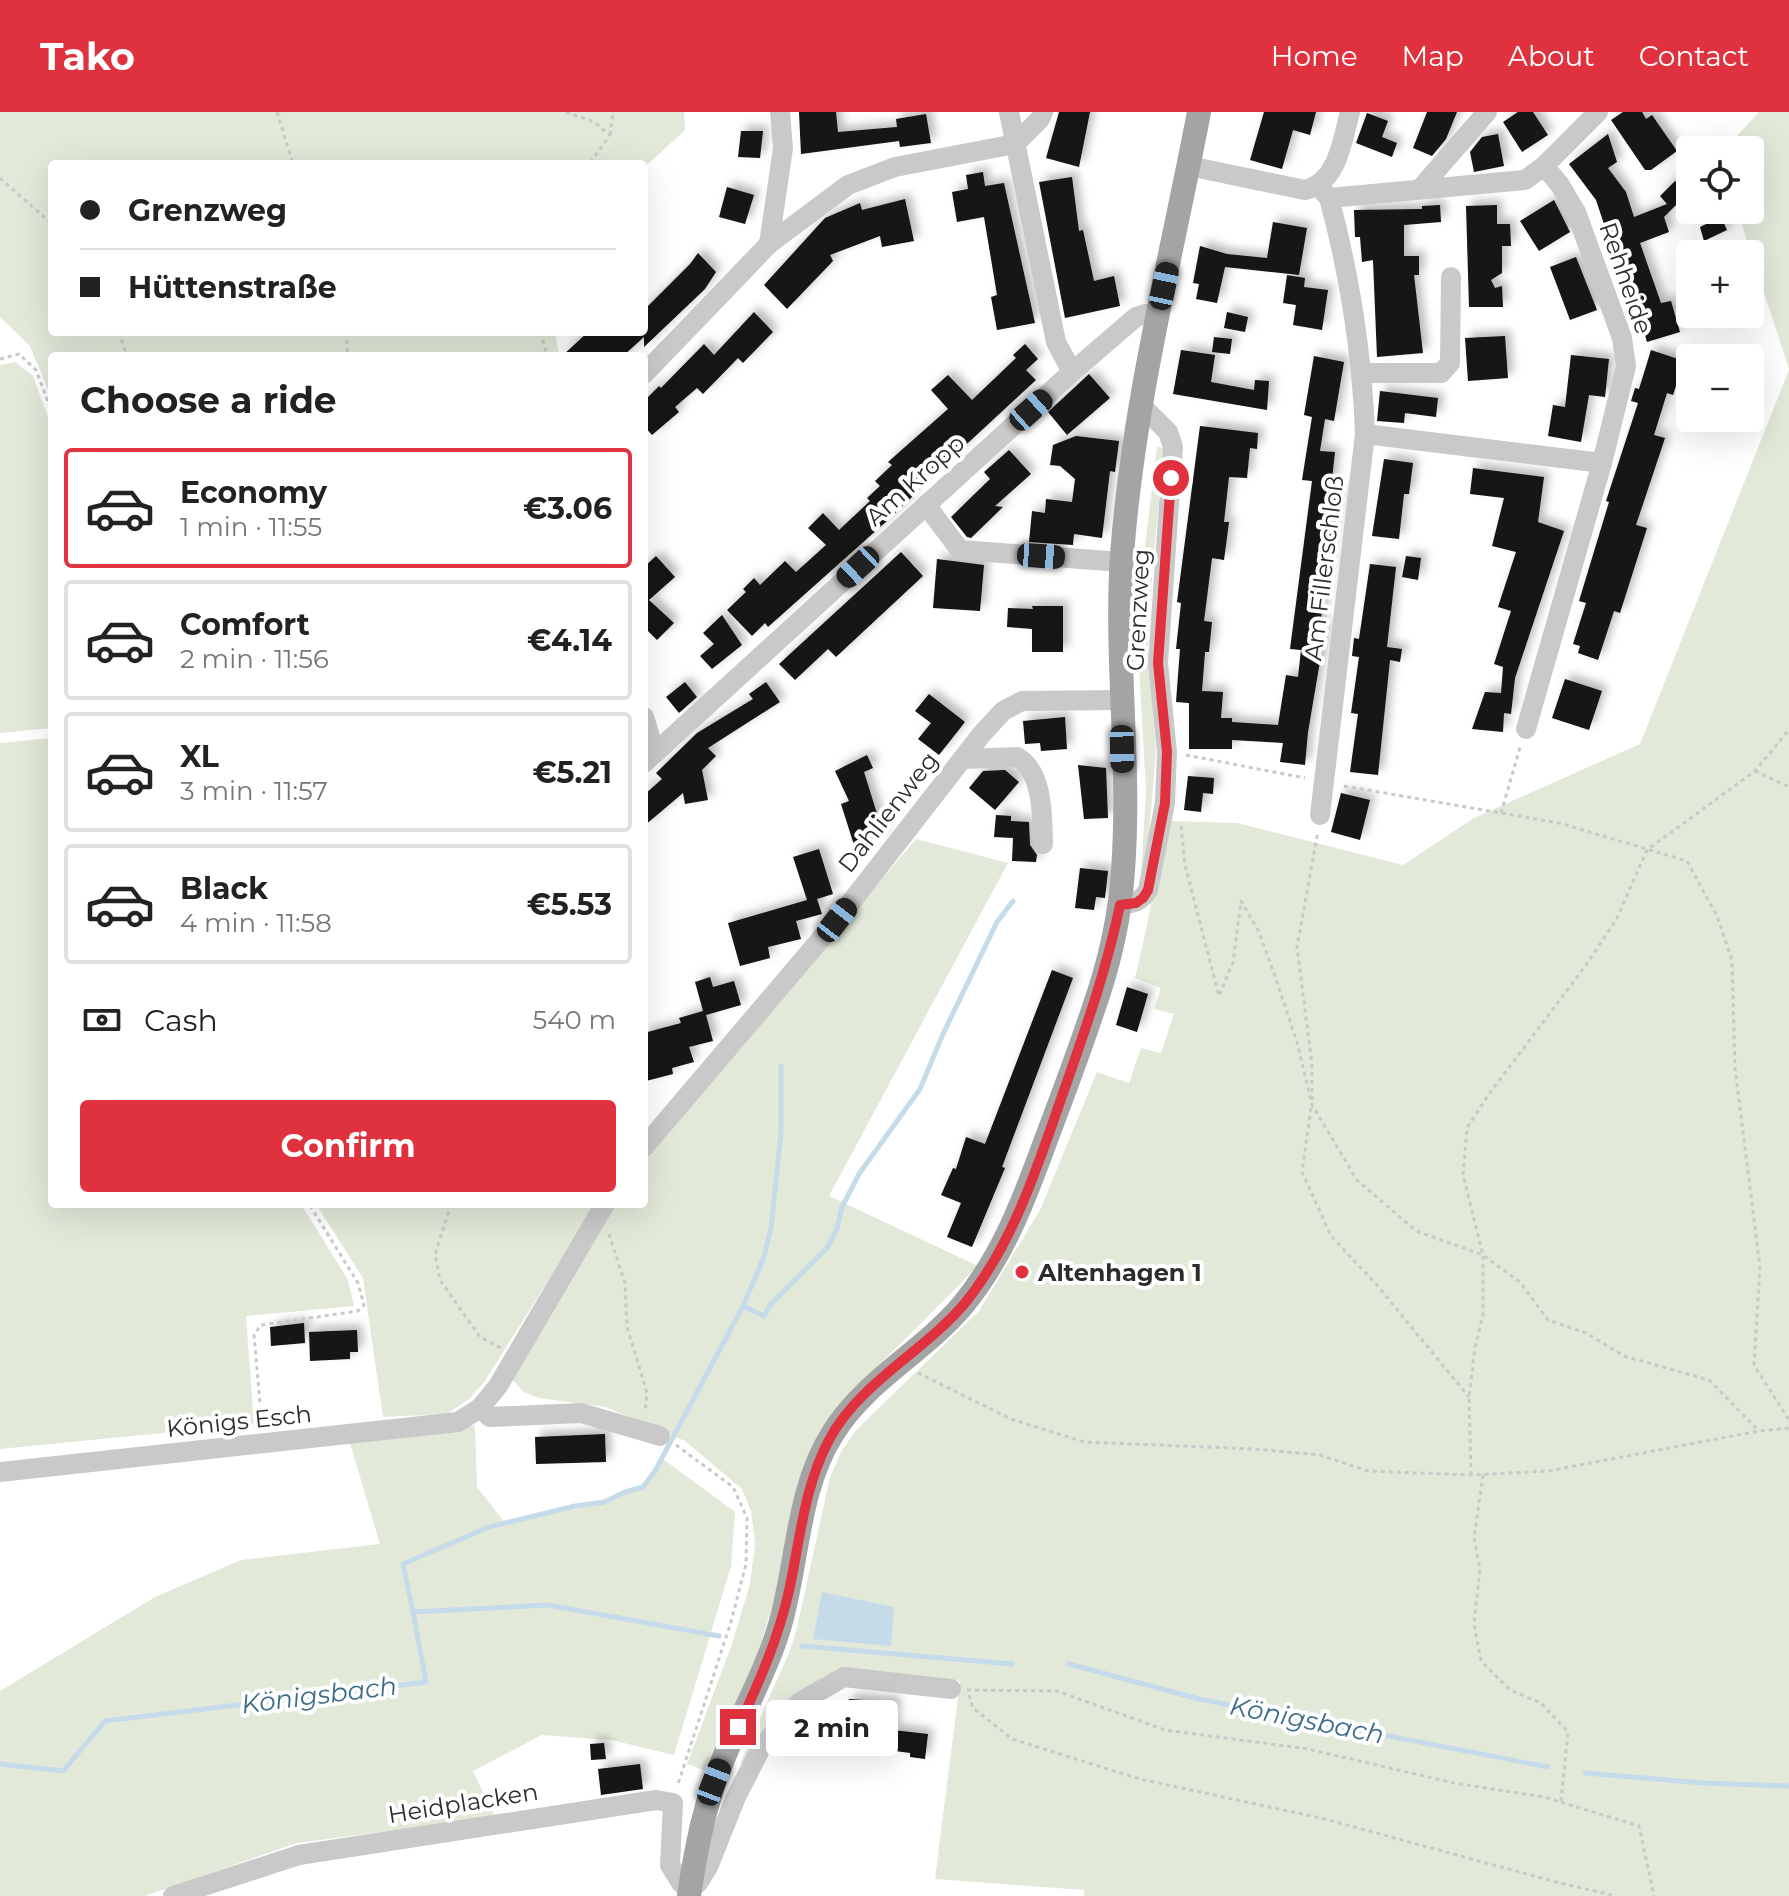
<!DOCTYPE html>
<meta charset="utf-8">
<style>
:root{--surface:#fff;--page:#f2f2f2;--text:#222;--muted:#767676;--line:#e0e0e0;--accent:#df323e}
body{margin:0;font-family:Montserrat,sans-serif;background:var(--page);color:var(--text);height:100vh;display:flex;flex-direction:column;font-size:30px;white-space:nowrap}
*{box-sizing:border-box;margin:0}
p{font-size:26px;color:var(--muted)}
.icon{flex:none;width:44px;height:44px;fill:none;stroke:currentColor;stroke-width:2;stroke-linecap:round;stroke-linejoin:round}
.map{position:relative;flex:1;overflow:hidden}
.details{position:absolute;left:48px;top:240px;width:600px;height:856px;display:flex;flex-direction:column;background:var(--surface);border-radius:8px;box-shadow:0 8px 32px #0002}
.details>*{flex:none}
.guide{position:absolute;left:48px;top:48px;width:600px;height:176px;border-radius:8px;box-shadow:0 8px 32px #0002;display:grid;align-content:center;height:176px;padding:0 32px;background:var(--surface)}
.tools{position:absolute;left:1676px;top:24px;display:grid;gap:16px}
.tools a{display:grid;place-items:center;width:88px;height:88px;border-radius:8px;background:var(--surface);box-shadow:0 8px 32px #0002;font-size:40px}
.end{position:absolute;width:36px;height:36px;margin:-18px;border:10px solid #df323e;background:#fff;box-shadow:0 0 0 4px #fff}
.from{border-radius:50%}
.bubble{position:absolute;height:56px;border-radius:8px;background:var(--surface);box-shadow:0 8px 32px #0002;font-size:26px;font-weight:700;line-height:56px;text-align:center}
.car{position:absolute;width:24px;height:48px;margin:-24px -12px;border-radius:10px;box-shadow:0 0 6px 2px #0007;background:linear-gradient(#222 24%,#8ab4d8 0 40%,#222 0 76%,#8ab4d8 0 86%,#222 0)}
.guide b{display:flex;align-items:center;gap:28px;height:76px;font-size:30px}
.guide b+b{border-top:2px solid var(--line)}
.guide i{width:20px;height:20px;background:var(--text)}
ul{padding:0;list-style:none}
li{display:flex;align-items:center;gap:24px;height:120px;margin:0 16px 12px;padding:0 16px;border:4px solid var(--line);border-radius:8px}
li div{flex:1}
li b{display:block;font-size:30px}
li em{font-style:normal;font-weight:700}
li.on{border-color:var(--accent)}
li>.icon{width:72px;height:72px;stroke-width:1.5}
h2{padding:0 32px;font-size:36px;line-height:96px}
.pay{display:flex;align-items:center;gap:20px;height:88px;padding:0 32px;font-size:30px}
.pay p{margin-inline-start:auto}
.primary-button{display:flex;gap:16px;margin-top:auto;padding:16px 32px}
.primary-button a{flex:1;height:92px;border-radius:8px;background:var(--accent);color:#fff;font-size:32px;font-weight:700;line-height:92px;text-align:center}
header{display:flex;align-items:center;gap:48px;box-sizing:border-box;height:112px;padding:0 40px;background:var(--accent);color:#fff}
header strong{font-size:38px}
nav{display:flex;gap:44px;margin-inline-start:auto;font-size:28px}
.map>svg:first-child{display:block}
.green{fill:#e2e9d9}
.water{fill:#c5dbe9}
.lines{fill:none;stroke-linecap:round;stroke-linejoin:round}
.stream{stroke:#c5dbe9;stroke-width:5}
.building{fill:#131313;filter:url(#shadow)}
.path{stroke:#c9c9c9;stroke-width:3;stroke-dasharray:4 4;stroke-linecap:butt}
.minor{stroke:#c9c9c9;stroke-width:20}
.major{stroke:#a4a4a4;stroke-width:24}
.route{stroke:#df323e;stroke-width:10}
.poi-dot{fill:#df323e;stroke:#fff;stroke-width:3}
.labels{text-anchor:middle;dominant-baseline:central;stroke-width:8;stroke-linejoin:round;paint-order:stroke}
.street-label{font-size:24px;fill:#2c2c2c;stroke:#fff}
.poi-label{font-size:24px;font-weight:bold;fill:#2c2c2c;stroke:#fff;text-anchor:start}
.water-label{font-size:26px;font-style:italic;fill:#3d6c8a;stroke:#fff}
</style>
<header>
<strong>Tako</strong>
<nav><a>Home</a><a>Map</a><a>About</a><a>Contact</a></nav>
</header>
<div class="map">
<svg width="1789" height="1784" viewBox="0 0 1789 1784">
<defs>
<filter id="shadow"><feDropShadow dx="5.5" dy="-5.5" stdDeviation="4" flood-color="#0004"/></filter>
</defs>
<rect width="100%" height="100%" fill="#fff"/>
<g class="green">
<polygon points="0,0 684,0 685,18 644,56 644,52 52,52 52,220 555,220 559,244 52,244 52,288 30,234 0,205"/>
<polygon points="1759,0 1789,0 1789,257 1737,98 1750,98 1750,38 1724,38"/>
<polygon points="15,250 33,264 52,316 52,616 0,621 0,253"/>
<path d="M1789,258V1784H1084V1778L935,1767L960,1569L843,1556L743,1653L740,1651L789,1541L797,1516L830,1365L841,1340L856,1318L979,1199L1040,1098L1097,960L1129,971L1141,936L1161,941L1174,902L1154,897L1161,876L1135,866C1148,814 1156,761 1169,709L1237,711L1403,753L1474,706L1640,632Z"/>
<polygon points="1157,335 1164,336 1153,452 1148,535 1156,640 1146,759 1141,762 1146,679 1138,535 1143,450"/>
<polygon points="52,626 52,1092 301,1092 348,1168 354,1194 246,1204 254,1312 0,1337 0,631"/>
<polygon points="916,727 1008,751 829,1084 978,1154 845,1287 819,1320 798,1371 778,1476 757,1544 704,1658 687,1652 732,1532 750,1472 755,1432 751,1399 742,1377 685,1329 606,1295 539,1286 524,1280 511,1266 614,1092 644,1092 644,1046"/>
<polygon points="316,1092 596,1092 485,1269 469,1287 447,1302 383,1305 363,1166"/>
<polygon points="475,1313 477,1375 505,1411 575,1394 604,1390 625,1380 643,1375 663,1347 735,1400 731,1454 674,1643 611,1628 542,1623 473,1659 495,1705 297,1731 145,1784 0,1784 0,1579 155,1485 241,1448 380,1432 350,1331"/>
</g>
<polygon class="water" points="822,1480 894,1495 891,1534 813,1527"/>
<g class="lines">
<g class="stream">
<polyline points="743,1194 764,1204 771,1192 827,1136 837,1117 842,1095 859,1062 920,977 943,922 997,810 1013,789"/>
<polyline points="413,1500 403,1452 489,1415 575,1394 604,1390 625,1380 643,1375 655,1359 743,1194 764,1145 771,1116 781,1021 781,954"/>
<polyline points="802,1534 1012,1552"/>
<polyline points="1069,1552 1199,1587 1548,1655"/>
<polyline points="0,1652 63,1659 105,1609 426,1570 413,1500 548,1493 719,1524"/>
<polyline points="1585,1661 1703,1671 1789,1674"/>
</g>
</g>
<g class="building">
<polygon points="799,0 836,0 838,20 897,15 896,7 926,2 931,31 900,35 899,29 801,42"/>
<polygon points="1059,0 1090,0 1079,55 1046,46"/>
<polygon points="1264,0 1316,0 1310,23 1293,18 1282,57 1250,48"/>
<polygon points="1427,0 1457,0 1446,27 1432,44 1413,36"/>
<polygon points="1518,0 1533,0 1548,23 1522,40 1503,10"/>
<polygon points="1623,0 1642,0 1646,7 1652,3 1677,39 1651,58 1645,58 1611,8"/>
<polygon points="1367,1 1388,9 1382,25 1397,31 1392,45 1356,31"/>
<polygon points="741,19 763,19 760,46 738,45"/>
<polygon points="1498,22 1504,54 1474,60 1470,40 1482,25"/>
<polygon points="1608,22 1617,50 1608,56 1626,80 1634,105 1667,92 1660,84 1675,69 1687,82 1664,105 1669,120 1640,131 1661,191 1671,189 1680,220 1647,230 1634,186 1630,188 1613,141 1610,142 1601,117 1605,115 1596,88 1569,52"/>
<polygon points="983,60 985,74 1004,71 1035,211 997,218 991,185 997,183 984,105 957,110 952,80 968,77 966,63"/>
<polygon points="1072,65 1079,119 1083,118 1094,169 1114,164 1120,194 1065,206 1039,70"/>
<polygon points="727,75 754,83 745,112 719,105"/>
<polygon points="905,87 914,129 882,135 880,124 830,143 833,149 787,197 764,173 825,106 860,91 862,98"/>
<polygon points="1554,88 1570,120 1539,139 1520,109"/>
<polygon points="1440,93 1441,110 1404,113 1404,144 1419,144 1419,163 1414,163 1423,241 1377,245 1373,148 1362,150 1360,125 1355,125 1354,98 1422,97 1422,94"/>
<polygon points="1497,93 1497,112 1510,112 1511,134 1502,134 1502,161 1491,168 1495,176 1502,174 1503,195 1469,195 1466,94"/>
<polygon points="1721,105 1727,118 1704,129 1700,115"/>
<polygon points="1273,110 1307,116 1299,163 1225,155 1217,191 1196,187 1199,172 1193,171 1200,134 1227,142 1267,146"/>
<polygon points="698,141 716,160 705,177 644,235 644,225 623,244 562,244 588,220 644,220 644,198 690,152"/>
<polygon points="1576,145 1597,198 1570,208 1550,155"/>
<polygon points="1287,163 1305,166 1304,175 1328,178 1322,218 1293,213 1296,193 1283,191"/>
<polygon points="754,200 773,220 743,251 738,246 703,282 697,276 675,295 679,300 652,323 644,314 644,289 659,274 661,276 704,232 714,243"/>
<polygon points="1227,200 1248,205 1245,220 1224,216"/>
<polygon points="1505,224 1508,266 1468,269 1465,226"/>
<polygon points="1214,225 1232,227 1230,242 1212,240"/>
<polygon points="1025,232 1038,247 1026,258 1036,268 943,354 941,351 909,380 913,384 888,408 768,515 765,511 752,524 727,498 746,480 743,477 754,466 760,473 785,449 796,460 826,433 808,416 823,401 839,418 870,389 867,386 880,374 875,369 892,353 888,350 948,297 931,278 948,263 972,288 1016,246 1013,243"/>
<polygon points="1181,238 1215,243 1211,270 1254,278 1255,268 1269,269 1267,298 1173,282"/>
<polygon points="1651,238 1684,249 1673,283 1667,281 1654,323 1665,326 1636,413 1647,416 1620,501 1614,499 1598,548 1578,541 1580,534 1573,532 1586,491 1579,489 1609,390 1606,389 1638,291 1631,289 1635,276 1639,277"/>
<polygon points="1571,243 1609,247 1605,285 1589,283 1581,330 1548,324 1553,293 1565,295"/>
<polygon points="1314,244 1344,250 1334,309 1325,307 1320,339 1335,340 1331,376 1340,377 1320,513 1326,514 1308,620 1305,653 1280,650 1283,631 1232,628 1232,637 1189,637 1189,591 1176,590 1180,537 1176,537 1181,491 1177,490 1200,314 1258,321 1257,337 1250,336 1247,366 1229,365 1224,410 1229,410 1224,448 1212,446 1204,509 1212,510 1209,540 1205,540 1202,579 1223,580 1221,606 1232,606 1232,610 1278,613 1286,563 1298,565 1301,538 1290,537 1312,369 1302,368 1312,305 1304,303"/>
<polygon points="1089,262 1110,286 1067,323 1048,300"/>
<polygon points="1380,279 1438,286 1436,305 1405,301 1404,311 1377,309"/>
<polygon points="1076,324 1119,329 1115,360 1110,359 1102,426 1074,422 1073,433 1029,430 1032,399 1045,401 1046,387 1072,390 1075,367 1060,354 1050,353 1053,333"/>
<polygon points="1009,338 1031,362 995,394 1003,395 971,426 967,425 951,405 990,367 984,360"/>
<polygon points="1384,347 1413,351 1409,382 1404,382 1399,427 1372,424"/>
<polygon points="1473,356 1544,365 1538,410 1564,419 1515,566 1511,602 1504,601 1503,620 1472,617 1485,580 1501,581 1503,555 1494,552 1511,499 1498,495 1516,440 1492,434 1504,386 1470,382"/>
<polygon points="901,440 923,464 836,545 828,537 795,568 779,552"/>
<polygon points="656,444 675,465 649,488 674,511 657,528 644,515 644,455"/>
<polygon points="1406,444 1421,446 1418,468 1402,465"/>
<polygon points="937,447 984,453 980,499 933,496"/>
<polygon points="1370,452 1396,455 1387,535 1402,537 1400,550 1390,548 1378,663 1350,660 1358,602 1351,601 1359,545 1352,544 1354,526 1359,527"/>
<polygon points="1032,494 1063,494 1063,540 1032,540 1032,517 1007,515 1008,496 1033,497"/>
<polygon points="722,503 742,533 712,557 700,544 714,532 703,521"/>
<polygon points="1565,567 1602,579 1589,618 1552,606"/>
<polygon points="685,570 697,585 679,601 666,585"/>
<polygon points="766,570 780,590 708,636 716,644 702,658 708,688 685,692 683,681 644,714 644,683 662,667 656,661 697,621 753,587 749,582"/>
<polygon points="929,582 965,610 939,643 918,627 931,611 915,599"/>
<polygon points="1065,605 1067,637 1041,639 1040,631 1025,632 1023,609"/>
<polygon points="867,643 873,656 864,660 884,724 854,733 841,692 849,689 835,659"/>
<polygon points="1078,653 1106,656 1108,706 1084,707"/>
<polygon points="1005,658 1019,670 995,698 969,676 983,659"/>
<polygon points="1188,664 1214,666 1213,682 1203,681 1201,700 1184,698"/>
<polygon points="1341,681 1370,688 1360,728 1331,720"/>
<polygon points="996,703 1011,704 1011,709 1029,710 1030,733 1037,743 1036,750 1012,749 1013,726 994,725"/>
<polygon points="819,737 833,782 817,787 822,802 796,809 801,827 768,835 770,846 740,854 728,811 807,788 793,745"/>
<polygon points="1080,756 1108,759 1105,786 1096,785 1094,798 1075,796"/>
<polygon points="1052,858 1073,866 1002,1055 1005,1056 972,1135 947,1125 961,1091 941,1083 953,1056 956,1057 966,1025 985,1032"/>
<polygon points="710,865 713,875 734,869 741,893 706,903 713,929 689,935 694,950 672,956 673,962 646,969 644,921 681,911 679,906 703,899 695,870"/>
<polygon points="1127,875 1148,882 1137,920 1116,913"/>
<polygon points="304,1211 305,1231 271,1234 270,1215"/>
<polygon points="357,1218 358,1240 350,1240 350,1247 310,1249 309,1220"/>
<polygon points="605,1322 606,1350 536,1352 535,1325"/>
<polygon points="849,1587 895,1590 893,1618 928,1622 925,1647 910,1645 910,1641 888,1638 890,1620 847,1617"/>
<polygon points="604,1631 606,1647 591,1648 590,1632"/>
<polygon points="640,1652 643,1677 601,1683 598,1657"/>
</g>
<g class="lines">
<g class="path">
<polyline points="277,0 293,52"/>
<polyline points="566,0 594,10 610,23 589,52"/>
<polyline points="610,23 613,0"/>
<polyline points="0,66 52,112"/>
<polyline points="119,220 127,244"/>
<polyline points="346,220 348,244"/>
<polyline points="541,220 547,244"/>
<polyline points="0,247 19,242 36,258 52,300"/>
<polyline points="1186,643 1305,666"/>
<polyline points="1755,659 1789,675"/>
<polyline points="1344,674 1559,711 1687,749 1717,804 1732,848 1735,956 1760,1155 1754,1253 1789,1308"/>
<polyline points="1501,701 1521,632"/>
<polyline points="1181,714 1185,753 1219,884 1233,850 1241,789 1259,820 1276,867 1297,930 1312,993 1357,1068 1416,1119 1483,1143 1520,1170 1548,1208 1586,1221 1624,1244 1709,1268 1759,1319"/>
<polyline points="1312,988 1312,952 1297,835 1318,719"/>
<polyline points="1311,996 1302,1060 1331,1124 1376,1172 1469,1285"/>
<polyline points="447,1092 449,1099 435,1142 440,1168 480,1225 501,1236"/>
<polyline points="609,1122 625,1171 627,1215 647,1281 645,1300"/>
<polyline points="918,1261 1011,1307 1084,1330 1254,1337 1320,1343 1368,1359 1471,1363 1548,1359 1759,1319 1789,1316"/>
<polyline points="262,1314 254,1223 261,1213 358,1199 364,1193 358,1171 309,1092"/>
<polyline points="676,1333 733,1375 747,1406 746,1452 731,1510 677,1675"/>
<polyline points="1471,1363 1469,1285 1475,1236 1483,1203 1483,1143 1463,1063 1467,1016 1489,982 1586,853 1616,808 1647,738 1755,659 1789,618"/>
<polyline points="1483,1363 1474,1426 1480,1457 1474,1512 1481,1549 1510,1578 1541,1591 1568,1620 1561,1689"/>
<polyline points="967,1578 1057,1579 1165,1618 1308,1637 1454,1671 1544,1685 1639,1714 1654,1784"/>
<polyline points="969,1583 973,1596 1012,1627 1140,1667 1325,1707 1556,1770 1616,1784"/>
</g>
<g class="minor">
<polyline points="1009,0 1056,230 1072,260"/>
<path d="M1189,54L1305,78C1338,70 1342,29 1350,0"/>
<path d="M1319,75L1329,86C1350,164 1362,241 1365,322L1320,703"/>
<polyline points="1420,77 1487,0"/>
<polyline points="1329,86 1525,68 1544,54"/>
<polyline points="769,132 783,36 780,0"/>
<polyline points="1363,261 1441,261 1450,251 1451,165"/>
<polyline points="644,262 769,132 848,73 895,55 1015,32 1040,7 1043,0"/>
<polyline points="1365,322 1602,351"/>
<polyline points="926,393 960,438 1122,450"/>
<polyline points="644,605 655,641"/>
<polyline points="1526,617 1602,351 1626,254 1622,226 1576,100 1560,73 1544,54 1598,0"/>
<path d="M964,647L1017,645C1044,660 1042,706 1043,732"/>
<polyline points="644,651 1072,260 1136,205 1145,202 1158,204"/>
<path d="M1120,793C1133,791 1141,790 1148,778L1165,691L1167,640L1158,551L1173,335L1168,320L1141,293"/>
<polyline points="644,1035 837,808 981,623 1003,599 1022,589 1121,588"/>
<polyline points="480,1296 490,1305 581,1301 660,1324"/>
<polyline points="0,1360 458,1310 480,1296 498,1274 605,1092"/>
<polyline points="173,1784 299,1743 656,1688 673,1691 670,1753 681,1771 698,1771 708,1755 736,1685 761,1636 800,1590 844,1565 951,1577"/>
</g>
<path class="major" d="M689,1784C696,1736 705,1690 724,1645C742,1601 766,1560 780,1513C798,1451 797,1377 833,1321C865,1269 923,1240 962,1194C1002,1146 1023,1090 1044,1033C1061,988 1078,943 1093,898C1109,853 1120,806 1123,758C1131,653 1115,548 1122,443C1133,293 1171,147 1199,0"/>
</g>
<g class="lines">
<path class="route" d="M738,1615C759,1571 778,1527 789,1479C800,1428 804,1375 829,1328C858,1272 925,1239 965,1191C1012,1133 1036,1059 1060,990C1083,924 1106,861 1120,793L1136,791L1143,786L1148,778L1165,691L1167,640L1158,551L1171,366"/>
</g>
<circle class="poi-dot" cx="1022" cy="1160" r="8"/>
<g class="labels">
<g class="street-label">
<text transform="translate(1626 166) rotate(71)">Rehheide</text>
<text transform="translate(915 368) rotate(-42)">Am Kropp</text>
<text transform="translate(1324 456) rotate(-83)">Am Fillerschloß</text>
<text transform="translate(1138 498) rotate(-87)">Grenzweg</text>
<text transform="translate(888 700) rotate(-52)">Dahlienweg</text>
<text transform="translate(239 1309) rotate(-6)">Königs Esch</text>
<text transform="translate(463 1691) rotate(-9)">Heidplacken</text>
</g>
<g class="poi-label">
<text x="1038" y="1160">Altenhagen 1</text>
</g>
<g class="water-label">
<text transform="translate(319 1583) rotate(-7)">Königsbach</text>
<text transform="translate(1307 1608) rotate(11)">Königsbach</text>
</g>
</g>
</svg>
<div class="tools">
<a><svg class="icon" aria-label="locate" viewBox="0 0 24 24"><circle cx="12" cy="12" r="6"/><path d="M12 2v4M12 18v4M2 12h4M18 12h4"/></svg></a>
<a>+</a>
<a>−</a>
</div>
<i class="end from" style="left:1171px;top:366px"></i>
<i class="end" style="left:738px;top:1615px"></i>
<div class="bubble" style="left:766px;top:1588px;width:132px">2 min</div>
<i class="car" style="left:1164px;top:174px;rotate:12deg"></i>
<i class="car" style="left:1031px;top:298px;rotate:48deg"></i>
<i class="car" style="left:1041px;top:444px;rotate:94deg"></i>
<i class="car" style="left:858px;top:455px;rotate:227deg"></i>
<i class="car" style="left:1122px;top:637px;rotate:179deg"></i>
<i class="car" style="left:837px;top:808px;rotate:38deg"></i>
<i class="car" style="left:714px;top:1670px;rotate:21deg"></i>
<div class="guide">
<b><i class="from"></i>Grenzweg</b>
<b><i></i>Hüttenstraße</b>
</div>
<section class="details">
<h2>Choose a ride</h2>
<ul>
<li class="on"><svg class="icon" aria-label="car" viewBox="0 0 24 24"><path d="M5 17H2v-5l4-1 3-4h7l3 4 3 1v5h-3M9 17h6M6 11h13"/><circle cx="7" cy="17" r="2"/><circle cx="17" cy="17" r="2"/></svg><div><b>Economy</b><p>1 min · 11:55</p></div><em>€3.06</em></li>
<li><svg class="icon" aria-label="car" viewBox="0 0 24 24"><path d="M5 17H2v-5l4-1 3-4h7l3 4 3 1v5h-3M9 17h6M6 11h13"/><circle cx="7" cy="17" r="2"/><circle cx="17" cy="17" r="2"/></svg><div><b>Comfort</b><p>2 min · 11:56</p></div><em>€4.14</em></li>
<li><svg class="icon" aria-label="car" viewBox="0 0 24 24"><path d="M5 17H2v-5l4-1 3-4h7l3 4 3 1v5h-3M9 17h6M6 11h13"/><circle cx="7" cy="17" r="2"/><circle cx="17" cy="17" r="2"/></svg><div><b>XL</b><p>3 min · 11:57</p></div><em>€5.21</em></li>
<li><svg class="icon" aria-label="car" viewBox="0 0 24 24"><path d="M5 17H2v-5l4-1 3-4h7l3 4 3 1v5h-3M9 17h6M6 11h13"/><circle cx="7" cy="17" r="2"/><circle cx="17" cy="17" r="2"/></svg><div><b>Black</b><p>4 min · 11:58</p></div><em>€5.53</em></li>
</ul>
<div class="pay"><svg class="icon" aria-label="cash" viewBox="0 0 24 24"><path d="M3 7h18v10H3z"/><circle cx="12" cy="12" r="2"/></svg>Cash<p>540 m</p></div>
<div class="primary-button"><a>Confirm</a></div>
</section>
</div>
